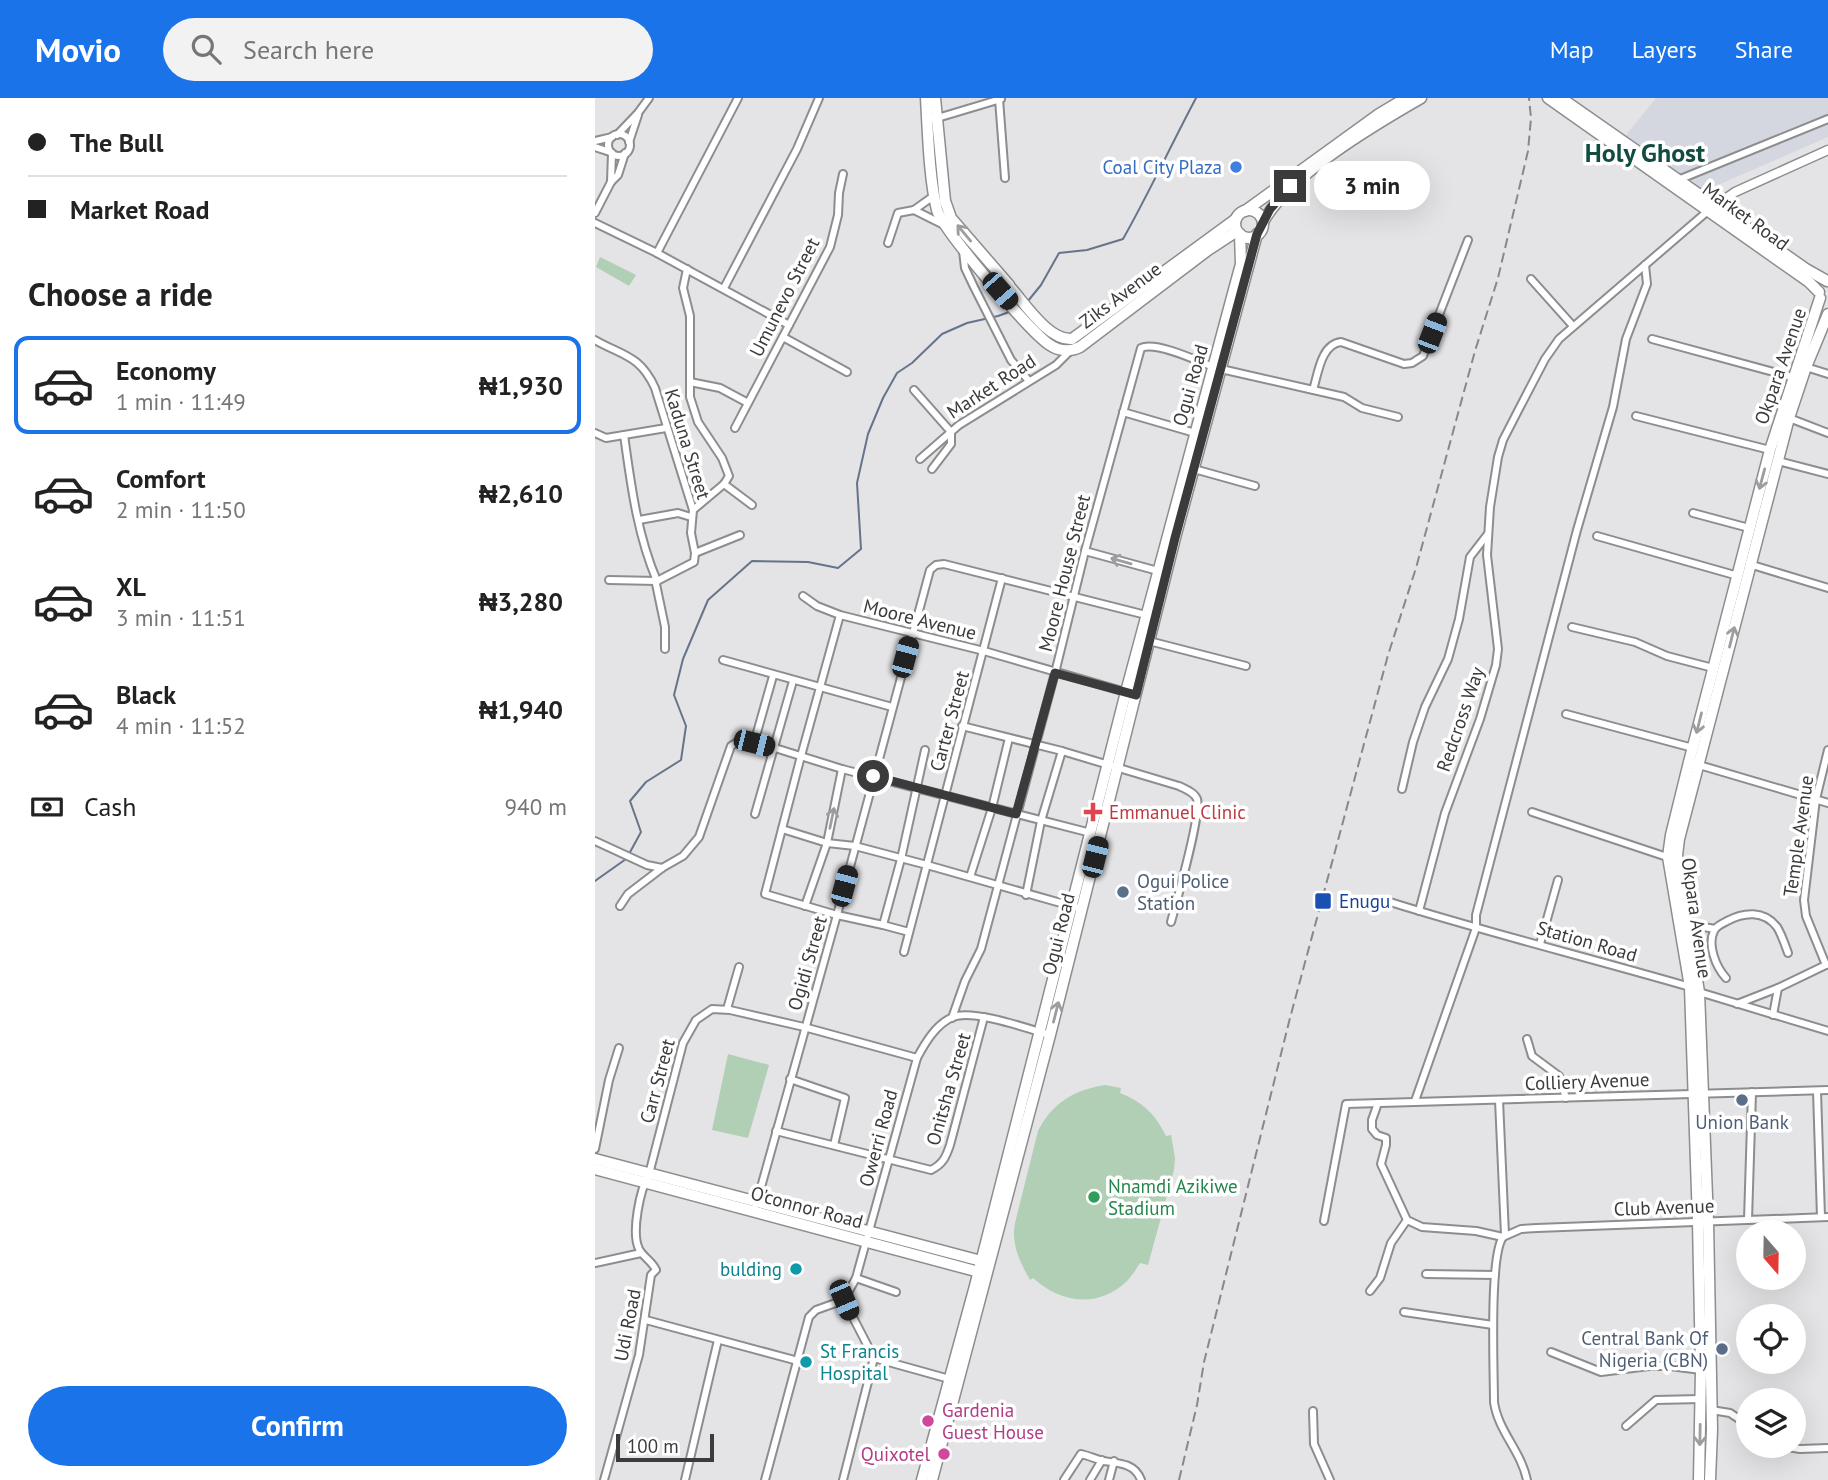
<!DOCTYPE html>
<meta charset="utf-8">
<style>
:root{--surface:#fff;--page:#f2f2f2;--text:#222;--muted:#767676;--line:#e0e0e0;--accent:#1a73e8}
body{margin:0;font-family:"PT Sans",sans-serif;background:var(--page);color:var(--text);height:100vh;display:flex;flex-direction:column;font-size:26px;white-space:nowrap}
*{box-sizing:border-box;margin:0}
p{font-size:23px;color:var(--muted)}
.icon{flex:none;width:38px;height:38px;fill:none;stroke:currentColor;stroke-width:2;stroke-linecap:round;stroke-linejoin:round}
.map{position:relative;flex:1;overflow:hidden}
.drawer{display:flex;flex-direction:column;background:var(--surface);width:595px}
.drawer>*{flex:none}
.top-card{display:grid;align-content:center;height:154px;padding:0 28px;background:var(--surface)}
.needle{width:46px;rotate:160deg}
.tools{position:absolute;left:1141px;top:1122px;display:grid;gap:14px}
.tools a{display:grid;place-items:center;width:70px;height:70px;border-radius:50%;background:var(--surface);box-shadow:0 7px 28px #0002;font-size:35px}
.scale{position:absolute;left:21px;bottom:18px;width:98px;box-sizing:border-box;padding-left:7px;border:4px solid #3b3b3c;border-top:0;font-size:19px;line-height:24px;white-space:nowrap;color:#3b3b3c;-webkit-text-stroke:5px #fff;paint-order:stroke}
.end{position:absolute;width:32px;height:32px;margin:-16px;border:9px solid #3b3b3c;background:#fff;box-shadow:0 0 0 4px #fff}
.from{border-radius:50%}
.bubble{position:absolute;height:49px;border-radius:24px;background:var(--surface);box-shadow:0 7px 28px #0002;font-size:23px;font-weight:700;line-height:49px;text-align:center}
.car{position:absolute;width:21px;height:42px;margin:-21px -10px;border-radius:9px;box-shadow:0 0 5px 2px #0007;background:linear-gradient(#222 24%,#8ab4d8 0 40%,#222 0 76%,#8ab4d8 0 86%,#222 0)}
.top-card b{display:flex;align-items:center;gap:24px;height:66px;font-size:26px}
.top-card b+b{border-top:2px solid var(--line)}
.top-card i{width:18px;height:18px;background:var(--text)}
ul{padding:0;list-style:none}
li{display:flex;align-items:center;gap:21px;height:98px;margin:0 14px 10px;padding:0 14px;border:4px solid transparent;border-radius:14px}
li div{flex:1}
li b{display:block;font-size:26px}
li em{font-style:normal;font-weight:700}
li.current{border-color:var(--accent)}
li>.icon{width:63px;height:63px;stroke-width:1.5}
h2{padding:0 28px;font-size:32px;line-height:84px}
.pay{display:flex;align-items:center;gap:18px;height:77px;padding:0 28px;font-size:26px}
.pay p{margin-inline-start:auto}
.action{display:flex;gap:14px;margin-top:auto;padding:14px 28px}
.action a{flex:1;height:80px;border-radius:42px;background:var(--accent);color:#fff;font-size:28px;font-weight:700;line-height:80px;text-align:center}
header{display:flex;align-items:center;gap:42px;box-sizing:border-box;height:98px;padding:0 35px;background:var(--accent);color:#fff}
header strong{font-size:33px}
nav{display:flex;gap:38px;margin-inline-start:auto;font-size:24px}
.search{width:490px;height:63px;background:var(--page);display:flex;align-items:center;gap:18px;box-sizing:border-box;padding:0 24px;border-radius:38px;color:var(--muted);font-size:26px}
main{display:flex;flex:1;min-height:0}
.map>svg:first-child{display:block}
.built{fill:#d4d7df}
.green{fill:#b1cfb4}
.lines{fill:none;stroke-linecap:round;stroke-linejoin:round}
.stream{stroke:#66748a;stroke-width:2}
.minor-casing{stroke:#8c8d8f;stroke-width:10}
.tertiary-casing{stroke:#8c8d8f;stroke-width:11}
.primary-casing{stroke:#8c8d8f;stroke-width:13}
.minor{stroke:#fff;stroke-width:6}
.tertiary{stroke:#fff;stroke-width:8}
.primary{stroke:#fff;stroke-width:10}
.rail{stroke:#88888a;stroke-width:2;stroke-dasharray:10 5;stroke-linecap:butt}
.oneway{stroke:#9d9d9e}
.route{stroke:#3b3b3c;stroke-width:9}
.shop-dot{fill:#3f7fe0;stroke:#fff;stroke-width:2.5}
.health-dot{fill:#e0444e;stroke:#fff;stroke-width:2.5}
.service-dot{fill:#5c6f8a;stroke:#fff;stroke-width:2.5}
.transit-dot{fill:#1a4fb4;stroke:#fff;stroke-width:2.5}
.leisure-dot{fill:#2e9e5b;stroke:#fff;stroke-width:2.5}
.culture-dot{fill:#0f9aa8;stroke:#fff;stroke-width:2.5}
.hotel-dot{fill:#d1479c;stroke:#fff;stroke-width:2.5}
.labels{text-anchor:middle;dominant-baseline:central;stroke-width:7;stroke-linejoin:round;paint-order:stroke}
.shop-label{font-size:19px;fill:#366cbe;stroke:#fff;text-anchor:end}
.street-label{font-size:19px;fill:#3b3b3c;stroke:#fff}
.health-label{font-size:19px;fill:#be3a42;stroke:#fff;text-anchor:start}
.service-label{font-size:19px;fill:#4e5e75;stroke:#fff;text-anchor:start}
.transit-label{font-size:19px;fill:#164399;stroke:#fff;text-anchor:start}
.leisure-label{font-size:19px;fill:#27864d;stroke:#fff;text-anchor:start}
.culture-label{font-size:19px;fill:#0d838f;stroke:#fff;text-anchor:end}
.hotel-label{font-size:19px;fill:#b23c85;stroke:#fff;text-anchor:start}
.district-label{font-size:26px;font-weight:bold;fill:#124b41;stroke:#fff}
</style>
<header>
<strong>Movio</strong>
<div class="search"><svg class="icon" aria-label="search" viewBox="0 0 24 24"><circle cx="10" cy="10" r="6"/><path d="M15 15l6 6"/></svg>Search here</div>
<nav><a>Map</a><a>Layers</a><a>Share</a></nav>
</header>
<main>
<section class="drawer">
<div class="top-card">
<b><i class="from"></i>The Bull</b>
<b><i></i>Market Road</b>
</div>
<h2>Choose a ride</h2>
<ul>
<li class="current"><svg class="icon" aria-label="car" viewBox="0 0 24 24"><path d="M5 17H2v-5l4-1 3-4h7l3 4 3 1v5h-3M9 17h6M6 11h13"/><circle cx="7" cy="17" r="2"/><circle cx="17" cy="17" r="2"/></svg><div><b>Economy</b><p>1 min · 11:49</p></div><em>₦1,930</em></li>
<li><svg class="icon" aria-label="car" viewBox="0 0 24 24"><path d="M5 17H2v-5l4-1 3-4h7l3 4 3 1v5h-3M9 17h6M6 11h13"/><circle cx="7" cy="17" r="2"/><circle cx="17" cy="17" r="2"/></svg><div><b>Comfort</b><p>2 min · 11:50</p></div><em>₦2,610</em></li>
<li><svg class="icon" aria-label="car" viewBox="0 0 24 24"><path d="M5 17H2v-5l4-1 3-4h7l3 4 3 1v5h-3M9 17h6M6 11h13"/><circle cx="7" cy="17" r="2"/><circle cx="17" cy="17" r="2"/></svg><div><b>XL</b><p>3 min · 11:51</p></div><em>₦3,280</em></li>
<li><svg class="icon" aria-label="car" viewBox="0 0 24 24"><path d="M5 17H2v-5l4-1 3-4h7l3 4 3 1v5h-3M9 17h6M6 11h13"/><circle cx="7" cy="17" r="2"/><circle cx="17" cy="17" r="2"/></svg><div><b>Black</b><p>4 min · 11:52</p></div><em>₦1,940</em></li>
</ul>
<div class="pay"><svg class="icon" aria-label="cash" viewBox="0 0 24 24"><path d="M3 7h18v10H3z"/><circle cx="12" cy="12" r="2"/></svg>Cash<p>940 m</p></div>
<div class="action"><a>Confirm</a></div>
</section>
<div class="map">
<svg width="1233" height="1382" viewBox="0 0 1233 1382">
<rect width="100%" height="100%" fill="#e4e4e7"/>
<polygon class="built" points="1061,0 1233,0 1233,39 1109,93 1031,37"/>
<g class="green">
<polygon points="5,159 41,177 34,188 1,169"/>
<polygon points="133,956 174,967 153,1040 117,1032"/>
<path d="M510,987L526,990L525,995C548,1004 561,1017 571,1038L576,1037L580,1060L579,1072L553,1167L545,1165C541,1171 537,1178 532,1183C503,1211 465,1205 438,1180L435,1182C425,1164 416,1147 420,1125L443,1033C457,1005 479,992 510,987Z"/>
</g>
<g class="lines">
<g class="stream">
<path d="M433,203L446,187L464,155L492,152L528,141C554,95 576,47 601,0"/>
<polyline points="34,756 46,734 35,703 51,684 86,662 91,628 79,597 88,561 113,502 157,463 213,464 243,470 266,451 262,385 273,336 288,300 302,275 317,265 347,236 372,225 403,218 417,213"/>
<polyline points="0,783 31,761"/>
</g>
<defs>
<g id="minor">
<polyline points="404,1 410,80"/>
<polyline points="339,21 406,1"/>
<circle cx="24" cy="47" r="11"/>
<polyline points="22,37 43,15 54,0"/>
<polyline points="0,43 17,39"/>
<polyline points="34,44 43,17"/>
<polyline points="0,49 15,54"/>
<polyline points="1083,82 1233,21"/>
<polyline points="16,84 23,77 30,55"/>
<polyline points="319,112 349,127"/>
<polyline points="0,115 16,84 17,55"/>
<polyline points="0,125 62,155 194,227"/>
<polyline points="293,145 303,115 319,112 340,97"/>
<polyline points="368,153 370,170 379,189 416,262 434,283"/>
<polyline points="62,155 143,0"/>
<polyline points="92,171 88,190 95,218 95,299 103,324 127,360 134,378 129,386 98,412"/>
<polyline points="936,181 978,228"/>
<polyline points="129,190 202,51 224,0"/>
<polyline points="188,239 252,274"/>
<polyline points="1057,241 1197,279"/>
<path d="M0,242C28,258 45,257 60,290L98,412L96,435L100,455L99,464L62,483L61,486L70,529V551"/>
<polyline points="1211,269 1233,276"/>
<polyline points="626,271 749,299 767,310 803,319"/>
<polyline points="95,284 125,290 153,305"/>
<polyline points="319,292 356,334 356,346 337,371"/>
<path d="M718,292C723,276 726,246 746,244L809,266L817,265L828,258L873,142"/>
<polyline points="528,314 600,335"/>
<polyline points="1041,318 1175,352"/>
<polyline points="1194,320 1233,335"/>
<polyline points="140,330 235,149 243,117 244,95 248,76"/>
<polyline points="0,335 11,340 71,330"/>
<polyline points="325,361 364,327 461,267 476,252"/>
<polyline points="1183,363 1233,376"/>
<polyline points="599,371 660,388"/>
<polyline points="129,386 157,407"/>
<polyline points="1098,415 1154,430"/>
<polyline points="44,422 83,415 96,419"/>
<polyline points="1002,438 1143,478"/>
<polyline points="490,453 563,473"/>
<polyline points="100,455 145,437"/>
<polyline points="1154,466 1233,490"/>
<path d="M14,482L62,483C42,436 36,387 29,337"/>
<polyline points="208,498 222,508 245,517"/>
<polyline points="977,529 1040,544 1072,558 1118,570"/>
<polyline points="554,543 651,568"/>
<polyline points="128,562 297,609"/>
<polyline points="971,616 1098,650"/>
<path d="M367,628L467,653L584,688C590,691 599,694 602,701C607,715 581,805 576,824"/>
<polyline points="159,645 178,578"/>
<polyline points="330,652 306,761 288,827 242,817 170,796 206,658 245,517 389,553 534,595"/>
<polyline points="1094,664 1233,705"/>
<polyline points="807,691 818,644 830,609 853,561 864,521 875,459 892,437"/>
<polyline points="937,714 1075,760"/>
<polyline points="160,716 198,583"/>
<polyline points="187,731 232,745 260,748 332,767 487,811"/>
<polyline points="0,743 52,767 67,770"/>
<polyline points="375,779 397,710 414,640"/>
<polyline points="431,797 446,723 467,653"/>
<path d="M795,804C894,835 995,860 1095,889L1104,894L1233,933"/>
<polyline points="25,808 33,796 67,770 88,758 104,739 136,648 144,643 180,650 247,671 496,735"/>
<polyline points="210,808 232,745 247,671"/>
<polyline points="824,813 850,715 885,621 901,567 903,551 892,457 895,409 903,359 908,342 926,307 950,261 964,241 1114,112"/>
<polyline points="1092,826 1120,831"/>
<polyline points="288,827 314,834"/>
<polyline points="945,846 963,782"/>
<polyline points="309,854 407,480"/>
<polyline points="1231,867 1211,818 1209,802 1221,701 1233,652"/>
<path d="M1131,880C1121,869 1112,847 1119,833C1121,828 1127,826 1132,823C1149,814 1169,812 1182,829C1187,837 1190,847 1193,855"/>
<polyline points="1142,906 1183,890 1233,866"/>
<polyline points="132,911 144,869"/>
<polyline points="1178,917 1183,890"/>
<path d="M357,920L370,883L386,851L461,571L490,453L546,250C561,243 603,263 618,269"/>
<polyline points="932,941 937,958 964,978 971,1000"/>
<polyline points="195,981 250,1000 239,1047"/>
<polyline points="1222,993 1226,1119"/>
<polyline points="904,1002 910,1137"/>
<polyline points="820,1003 881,830 881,817 982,432 1018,309 1031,241 1052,186 1050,167"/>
<polyline points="783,1005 777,1022 777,1031 782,1037 791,1040 791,1047 786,1066 812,1122 827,1129 881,1133 908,1139"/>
<path d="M181,1033L336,1072C348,1066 351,1059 355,1047L389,919"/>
<polyline points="0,1051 14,982 24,950"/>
<polyline points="161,1107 242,817 335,472 341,467 349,466 551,517"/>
<polyline points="1153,1122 1157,994"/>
<polyline points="729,1123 751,1006 1233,992"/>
<polyline points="908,1139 926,1131 942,1130 1233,1119"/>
<path d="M908,1139C894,1158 899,1274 899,1304C903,1333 926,1353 932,1382"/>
<polyline points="0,1165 46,1155"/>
<polyline points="831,1176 900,1177"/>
<polyline points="261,1180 301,1194"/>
<polyline points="775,1193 785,1180 796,1145 812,1122"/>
<path d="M249,1202L261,1180L322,960C330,945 341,926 358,919C378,911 434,931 455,937"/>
<polyline points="809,1214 898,1227"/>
<polyline points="51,1222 203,1263"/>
<polyline points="956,1254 1006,1274 1054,1268 1075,1268 1106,1272"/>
<polyline points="279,1260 358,1282"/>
<polyline points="1116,1312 1135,1315 1153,1327"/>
<polyline points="718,1313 719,1346 735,1382"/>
<polyline points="1031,1328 1061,1302 1106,1301"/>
<polyline points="1187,1348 1205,1351 1233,1350"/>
<path d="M9,1382L44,1257L56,1177L61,1172C57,1163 48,1159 44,1151C36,1134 45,1092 54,1076L88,945L101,922L117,911L135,912L209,929L322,960"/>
<polyline points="90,1382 123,1242"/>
<polyline points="170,1382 214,1219 221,1212 249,1202"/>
<polyline points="248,1382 279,1260 249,1202"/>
<path d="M469,1382L486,1356C494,1358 501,1361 508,1363C523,1365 540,1365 546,1382"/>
<polyline points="495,1382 507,1362"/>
<polyline points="514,1382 519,1363"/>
</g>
<polyline id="tertiary" points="1120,108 1140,94 1233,52"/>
<g id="primary">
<path d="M331,0C333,33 334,80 342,112C348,132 436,235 455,247C464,253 475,254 485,249L613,152L642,133"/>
<polyline points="340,0 350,103 356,120 414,187"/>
<polyline points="953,0 1214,184 1224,194"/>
<polyline points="966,0 1211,171 1232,183"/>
<circle cx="654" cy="126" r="14"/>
<polyline points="650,113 784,16 811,0"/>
<path d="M668,124C694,77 779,27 826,0"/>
<path d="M414,188C429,204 453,243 477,241L641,121"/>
<polyline points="0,1061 390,1164"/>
<polyline points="0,1071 388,1175"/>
<polyline points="327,1382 380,1188 531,594 640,188 646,166 645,136"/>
<polyline points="337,1382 455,937 580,440 662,136"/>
<polyline points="1104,1382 1106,1272 1103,1123 1095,889 1073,759 1076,737 1094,664 1175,352 1225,200"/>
<polyline points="1115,1382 1117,1331 1113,1124 1104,894 1082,757 1084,741 1194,320 1211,269 1233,216"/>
</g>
</defs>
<use href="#minor" class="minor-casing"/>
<use href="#tertiary" class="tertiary-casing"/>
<use href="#primary" class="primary-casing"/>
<use href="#minor" class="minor"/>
<use href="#tertiary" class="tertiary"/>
<use href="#primary" class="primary"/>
<polyline class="rail" points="584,1382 602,1307 609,1264 695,920 793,557 821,470 880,253 903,180 933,53 936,20 934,0"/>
</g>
<defs><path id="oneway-shaft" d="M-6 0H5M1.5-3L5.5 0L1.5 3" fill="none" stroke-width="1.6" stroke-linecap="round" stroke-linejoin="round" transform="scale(1.75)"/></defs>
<g class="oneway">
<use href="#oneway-shaft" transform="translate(369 135) rotate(-130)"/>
<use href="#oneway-shaft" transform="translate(1167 381) rotate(105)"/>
<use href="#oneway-shaft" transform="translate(526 463) rotate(-164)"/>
<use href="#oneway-shaft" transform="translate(1137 539) rotate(-76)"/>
<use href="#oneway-shaft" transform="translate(1104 625) rotate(104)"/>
<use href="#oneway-shaft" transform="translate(237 720) rotate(-78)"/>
<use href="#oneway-shaft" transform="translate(461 914) rotate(-76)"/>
<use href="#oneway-shaft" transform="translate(1105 1337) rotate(91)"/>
</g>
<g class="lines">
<polyline class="route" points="278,678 421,716 460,575 541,597 580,440 662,136 675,111 695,88"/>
</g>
<circle class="shop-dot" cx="641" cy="69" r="7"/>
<path class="health-dot" d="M494.5 703.5h7v7h7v7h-7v7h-7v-7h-7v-7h7z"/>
<g class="service-dot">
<circle cx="528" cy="794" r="7"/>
<circle cx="1147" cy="1002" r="7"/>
<circle cx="1127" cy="1251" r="7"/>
</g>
<rect class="transit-dot" x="719" y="794" width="18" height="18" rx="3.5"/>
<circle class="leisure-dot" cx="499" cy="1099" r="7"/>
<g class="culture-dot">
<circle cx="201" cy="1171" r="7"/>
<circle cx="211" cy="1264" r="7"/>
</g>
<g class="hotel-dot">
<circle cx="333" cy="1323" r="7"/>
<circle cx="349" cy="1356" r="7"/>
</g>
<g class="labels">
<g class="shop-label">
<text x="627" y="69">Coal City Plaza</text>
</g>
<g class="street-label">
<text transform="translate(1151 118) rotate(36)">Market Road</text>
<text transform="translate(525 197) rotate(-37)">Ziks Avenue</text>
<text transform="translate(189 199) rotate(-63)">Umunevo Street</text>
<text transform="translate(1185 268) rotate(-71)">Okpara Avenue</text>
<text transform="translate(595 287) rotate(-74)">Ogui Road</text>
<text transform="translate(396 288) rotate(-33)">Market Road</text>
<text transform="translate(93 346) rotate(73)">Kaduna Street</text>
<text transform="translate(469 475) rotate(-76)">Moore House Street</text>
<text transform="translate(325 521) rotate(14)">Moore Avenue</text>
<text transform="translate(865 621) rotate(-71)">Redcross Way</text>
<text transform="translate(354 623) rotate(-75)">Carter Street</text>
<text transform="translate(1203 738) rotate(-82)">Temple Avenue</text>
<text transform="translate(1102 820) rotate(82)">Okpara Avenue</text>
<text transform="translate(463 836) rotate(-76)">Ogui Road</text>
<text transform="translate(992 843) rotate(16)">Station Road</text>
<text transform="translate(212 865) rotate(-74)">Ogidi Street</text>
<text transform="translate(62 983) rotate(-75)">Carr Street</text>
<text transform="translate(992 983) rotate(-2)">Colliery Avenue</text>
<text transform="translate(353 991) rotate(-74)">Onitsha Street</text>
<text transform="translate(283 1040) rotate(-75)">Owerri Road</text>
<text transform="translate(212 1109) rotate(15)">O'connor Road</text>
<text transform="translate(1069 1109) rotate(-2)">Club Avenue</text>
<text transform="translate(32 1227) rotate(-79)">Udi Road</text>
</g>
<g class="health-label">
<text x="514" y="714">Emmanuel Clinic</text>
</g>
<g class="service-label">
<text x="542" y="783">Ogui Police<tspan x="542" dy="22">Station</tspan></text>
<text x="1147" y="1024" text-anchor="middle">Union Bank</text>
<text x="1113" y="1240" text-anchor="end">Central Bank Of<tspan x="1113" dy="22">Nigeria (CBN)</tspan></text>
</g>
<g class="transit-label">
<text x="744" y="803">Enugu</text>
</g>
<g class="leisure-label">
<text x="513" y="1088">Nnamdi Azikiwe<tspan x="513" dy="22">Stadium</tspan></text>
</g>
<g class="culture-label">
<text x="187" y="1171">bulding</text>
<text x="225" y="1253" text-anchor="start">St Francis<tspan x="225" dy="22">Hospital</tspan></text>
</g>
<g class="hotel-label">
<text x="347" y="1312">Gardenia<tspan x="347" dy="22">Guest House</tspan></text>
<text x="335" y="1356" text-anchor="end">Quixotel</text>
</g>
<g class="district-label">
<text x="1050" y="54">Holy Ghost</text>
</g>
</g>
</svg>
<div class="tools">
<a><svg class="needle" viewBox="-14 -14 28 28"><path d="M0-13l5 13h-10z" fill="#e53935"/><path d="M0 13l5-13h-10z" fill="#767676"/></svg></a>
<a><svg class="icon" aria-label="locate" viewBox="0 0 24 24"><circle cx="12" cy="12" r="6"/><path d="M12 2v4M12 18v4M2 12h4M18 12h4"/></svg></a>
<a><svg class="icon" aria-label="layers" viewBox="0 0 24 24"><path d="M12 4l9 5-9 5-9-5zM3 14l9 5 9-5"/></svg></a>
</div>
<div class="scale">100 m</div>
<i class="end from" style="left:278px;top:678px"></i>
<i class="end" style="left:695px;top:88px"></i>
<div class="bubble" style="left:719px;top:63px;width:116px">3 min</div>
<i class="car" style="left:405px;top:193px;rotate:139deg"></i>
<i class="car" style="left:837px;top:235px;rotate:21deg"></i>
<i class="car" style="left:310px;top:559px;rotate:15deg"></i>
<i class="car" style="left:159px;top:645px;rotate:104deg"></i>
<i class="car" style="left:500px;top:759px;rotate:14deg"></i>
<i class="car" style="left:249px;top:788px;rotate:15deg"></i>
<i class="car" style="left:249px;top:1202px;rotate:157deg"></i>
</div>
</main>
